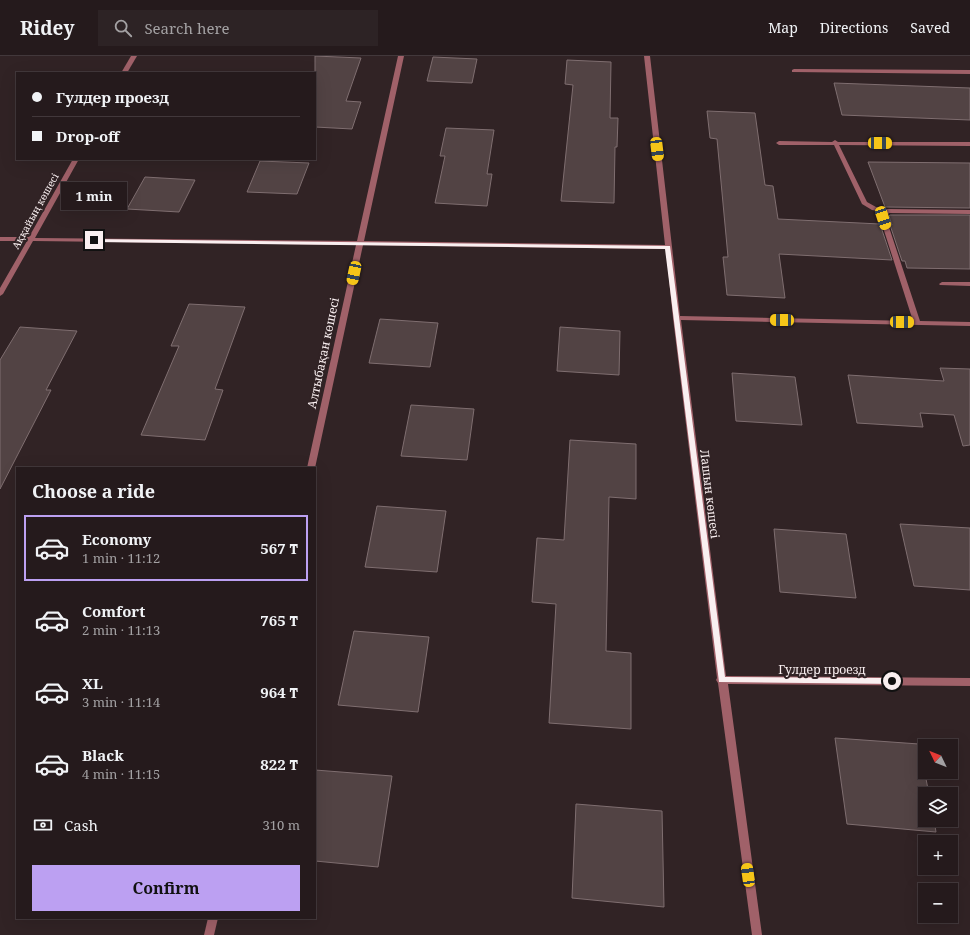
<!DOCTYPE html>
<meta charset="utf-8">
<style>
:root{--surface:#251a1c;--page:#2d2325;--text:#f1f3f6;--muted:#a3a1a3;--line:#42383b;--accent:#bca0f2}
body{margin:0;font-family:"Noto Serif",serif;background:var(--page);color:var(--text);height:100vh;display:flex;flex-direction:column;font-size:15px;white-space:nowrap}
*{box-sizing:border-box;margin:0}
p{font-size:13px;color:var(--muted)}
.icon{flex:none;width:22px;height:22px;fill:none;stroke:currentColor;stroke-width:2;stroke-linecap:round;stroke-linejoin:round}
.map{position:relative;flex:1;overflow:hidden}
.drawer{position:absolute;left:16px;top:411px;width:300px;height:452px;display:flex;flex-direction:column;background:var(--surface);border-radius:0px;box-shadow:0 4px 16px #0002,0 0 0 1px var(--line)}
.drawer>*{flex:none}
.top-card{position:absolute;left:16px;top:16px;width:300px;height:88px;border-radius:0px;box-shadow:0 4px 16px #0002,0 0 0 1px var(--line);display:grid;align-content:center;height:88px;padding:0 16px;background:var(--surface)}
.needle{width:26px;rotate:313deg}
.controls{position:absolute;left:918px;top:683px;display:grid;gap:8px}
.controls a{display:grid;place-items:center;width:40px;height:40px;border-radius:0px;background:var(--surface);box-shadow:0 4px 16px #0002,0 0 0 1px var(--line);font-size:20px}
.end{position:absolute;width:18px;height:18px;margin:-9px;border:5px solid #f9eff0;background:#111;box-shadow:0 0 0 2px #111}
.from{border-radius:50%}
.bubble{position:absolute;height:28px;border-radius:0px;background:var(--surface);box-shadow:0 4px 16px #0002,0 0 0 1px var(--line);font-size:13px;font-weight:700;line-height:28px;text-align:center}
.car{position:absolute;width:12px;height:24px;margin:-12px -6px;border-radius:5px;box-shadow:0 0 3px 1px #0007;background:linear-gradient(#f5c518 24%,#345 0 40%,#f5c518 0 76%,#345 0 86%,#f5c518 0)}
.top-card b{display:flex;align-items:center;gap:14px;height:38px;font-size:15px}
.top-card b+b{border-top:1px solid var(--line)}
.top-card i{width:10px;height:10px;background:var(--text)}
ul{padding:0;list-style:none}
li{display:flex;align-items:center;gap:12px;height:66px;margin:0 8px 6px;padding:0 8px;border:2px solid transparent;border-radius:0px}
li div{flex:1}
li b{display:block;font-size:15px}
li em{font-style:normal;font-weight:700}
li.current{border-color:var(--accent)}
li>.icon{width:36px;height:36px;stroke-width:1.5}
h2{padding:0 16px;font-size:18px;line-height:48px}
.pay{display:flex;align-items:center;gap:10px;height:44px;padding:0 16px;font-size:15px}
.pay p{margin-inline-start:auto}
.button{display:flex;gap:8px;margin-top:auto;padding:8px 16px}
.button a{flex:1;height:46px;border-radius:0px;background:var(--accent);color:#111;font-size:16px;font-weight:700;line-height:46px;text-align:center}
header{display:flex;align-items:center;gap:24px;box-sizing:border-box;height:56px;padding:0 20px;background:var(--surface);border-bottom:1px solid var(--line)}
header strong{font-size:19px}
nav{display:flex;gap:22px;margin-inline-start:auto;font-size:14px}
.search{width:280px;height:36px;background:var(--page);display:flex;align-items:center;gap:10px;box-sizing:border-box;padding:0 14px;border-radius:0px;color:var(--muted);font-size:15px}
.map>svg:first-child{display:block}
.building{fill:#524344;stroke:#7f6e70}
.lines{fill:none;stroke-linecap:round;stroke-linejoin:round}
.street{fill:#a06169;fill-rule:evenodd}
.route{fill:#f9eff0}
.labels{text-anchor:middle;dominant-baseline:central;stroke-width:4;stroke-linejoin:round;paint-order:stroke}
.far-street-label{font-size:10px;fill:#f9eff0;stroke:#312325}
.street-label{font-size:12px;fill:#f9eff0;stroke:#312325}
</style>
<header>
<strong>Ridey</strong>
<div class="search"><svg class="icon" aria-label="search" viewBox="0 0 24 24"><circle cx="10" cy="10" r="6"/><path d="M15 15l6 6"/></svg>Search here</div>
<nav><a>Map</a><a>Directions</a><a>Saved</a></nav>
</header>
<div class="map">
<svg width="970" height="879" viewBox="0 0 970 879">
<rect width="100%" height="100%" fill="#312325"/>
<g class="building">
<polygon points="315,0 361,2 346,45 361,46 352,73 315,71"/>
<polygon points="433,1 477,3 472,27 427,25"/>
<polygon points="567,4 611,6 610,62 618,62 617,91 615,91 614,147 561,145 573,29 565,28"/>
<polygon points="834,27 970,32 970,64 842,59"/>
<polygon points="707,55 755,57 765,129 773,130 778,163 880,168 892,204 779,198 785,242 727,239 723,201 728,201 717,83 710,82"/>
<polygon points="446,72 494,74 487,118 492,118 487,150 435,147 445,100 440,100"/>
<polygon points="260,105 309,107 297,138 247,136"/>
<polygon points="868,106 970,107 970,152 885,151"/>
<polygon points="145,121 195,124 179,156 127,153"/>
<polygon points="890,159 970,159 970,213 907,212 905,205 902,205 890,169 892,169 889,160"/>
<polygon points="189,248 245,251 215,333 223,334 205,384 141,379 179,290 171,290"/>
<polygon points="380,263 438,267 430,311 369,307"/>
<polygon points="20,271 77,275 46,334 51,334 0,433 0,304"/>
<polygon points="560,271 620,275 619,319 557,315"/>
<polygon points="940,312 970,313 970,389 963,390 954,359 920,357 923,371 857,367 848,319 944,325"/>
<polygon points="732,317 795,321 802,369 736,365"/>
<polygon points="411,349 474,353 467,404 401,400"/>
<polygon points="570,384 636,388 636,443 609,441 606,595 631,597 631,673 549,667 556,548 532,546 537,482 564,484"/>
<polygon points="377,450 446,455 437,516 365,511"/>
<polygon points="900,468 970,472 970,534 914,530"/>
<polygon points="774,473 846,478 856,542 780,536"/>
<polygon points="354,575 429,581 418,656 338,649"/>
<polygon points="835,682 919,688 929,738 925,738 925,764 934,764 936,776 847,768"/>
<polygon points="315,714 392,720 378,811 315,805"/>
<polygon points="576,748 662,755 664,851 572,842"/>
</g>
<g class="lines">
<g class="street">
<polygon points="131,0 137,0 127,17 121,17"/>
<polygon points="398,0 404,0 364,185 665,189 644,0 650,0 680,260 913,265 880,162 883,156 872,154 862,148 834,89 779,89 776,87 779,85 832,86 835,84 838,86 970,86 970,90 839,89 867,146 876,151 887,153 970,154 970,158 889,157 886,162 920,265 970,266 970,270 681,264 726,620 970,622 970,630 728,628 762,879 752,879 718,627 716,624 717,622 673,262 666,193 363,189 315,412 307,412 356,189 33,185 3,238 0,240 0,232 27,185 0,185 0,181 29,181 73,103 79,103 35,182 357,185"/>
<polygon points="794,13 970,14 970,18 792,16 792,14"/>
<polygon points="942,226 970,226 970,230 940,229 939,228"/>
<polygon points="208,862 218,862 214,879 204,879"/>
</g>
</g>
<polygon class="route" points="92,183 670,190 725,621 892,622 896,625 895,628 719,626 665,193 94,186 92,186"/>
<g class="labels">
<g class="far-street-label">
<text transform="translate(35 155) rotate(-61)">Аққайың көшесі</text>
</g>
<g class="street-label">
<text transform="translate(323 297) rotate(-78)">Алтыбақан көшесі</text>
<text transform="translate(710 438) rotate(83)">Лашын көшесі</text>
<text x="822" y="613">Гулдер проезд</text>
</g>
</g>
</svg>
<div class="controls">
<a><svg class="needle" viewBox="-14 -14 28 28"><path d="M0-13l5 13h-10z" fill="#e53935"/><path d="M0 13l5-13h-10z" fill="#a3a1a3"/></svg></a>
<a><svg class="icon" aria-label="layers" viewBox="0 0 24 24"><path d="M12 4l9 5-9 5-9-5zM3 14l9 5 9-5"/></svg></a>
<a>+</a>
<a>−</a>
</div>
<i class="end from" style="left:892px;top:625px"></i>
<i class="end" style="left:94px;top:184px"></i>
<div class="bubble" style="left:61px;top:126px;width:66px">1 min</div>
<i class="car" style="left:880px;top:87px;rotate:91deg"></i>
<i class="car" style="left:657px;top:93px;rotate:173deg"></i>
<i class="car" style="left:883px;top:162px;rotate:162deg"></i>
<i class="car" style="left:354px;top:217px;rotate:192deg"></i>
<i class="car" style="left:782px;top:264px;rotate:271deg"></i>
<i class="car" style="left:902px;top:266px;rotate:91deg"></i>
<i class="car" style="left:748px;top:819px;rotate:352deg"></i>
<div class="top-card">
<b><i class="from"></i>Гулдер проезд</b>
<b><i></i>Drop-off</b>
</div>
<section class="drawer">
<h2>Choose a ride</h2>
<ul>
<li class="current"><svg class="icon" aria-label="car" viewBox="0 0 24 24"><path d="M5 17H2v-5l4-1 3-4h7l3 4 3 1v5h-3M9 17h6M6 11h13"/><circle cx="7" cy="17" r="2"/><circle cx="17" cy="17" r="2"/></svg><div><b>Economy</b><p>1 min · 11:12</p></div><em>567 ₸</em></li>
<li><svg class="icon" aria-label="car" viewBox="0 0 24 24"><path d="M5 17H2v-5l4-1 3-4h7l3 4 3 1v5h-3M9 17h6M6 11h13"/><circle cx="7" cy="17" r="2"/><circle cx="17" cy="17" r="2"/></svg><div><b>Comfort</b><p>2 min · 11:13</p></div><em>765 ₸</em></li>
<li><svg class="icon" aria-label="car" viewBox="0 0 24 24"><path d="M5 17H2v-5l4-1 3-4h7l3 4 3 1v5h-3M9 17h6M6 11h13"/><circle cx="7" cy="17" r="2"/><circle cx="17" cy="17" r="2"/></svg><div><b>XL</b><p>3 min · 11:14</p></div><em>964 ₸</em></li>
<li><svg class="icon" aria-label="car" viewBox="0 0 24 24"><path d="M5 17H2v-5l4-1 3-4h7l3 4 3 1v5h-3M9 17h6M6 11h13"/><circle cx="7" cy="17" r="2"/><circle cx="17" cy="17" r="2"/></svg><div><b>Black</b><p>4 min · 11:15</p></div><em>822 ₸</em></li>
</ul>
<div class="pay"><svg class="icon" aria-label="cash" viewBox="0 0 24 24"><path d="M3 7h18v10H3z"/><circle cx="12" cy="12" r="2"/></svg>Cash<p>310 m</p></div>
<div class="button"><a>Confirm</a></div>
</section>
</div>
